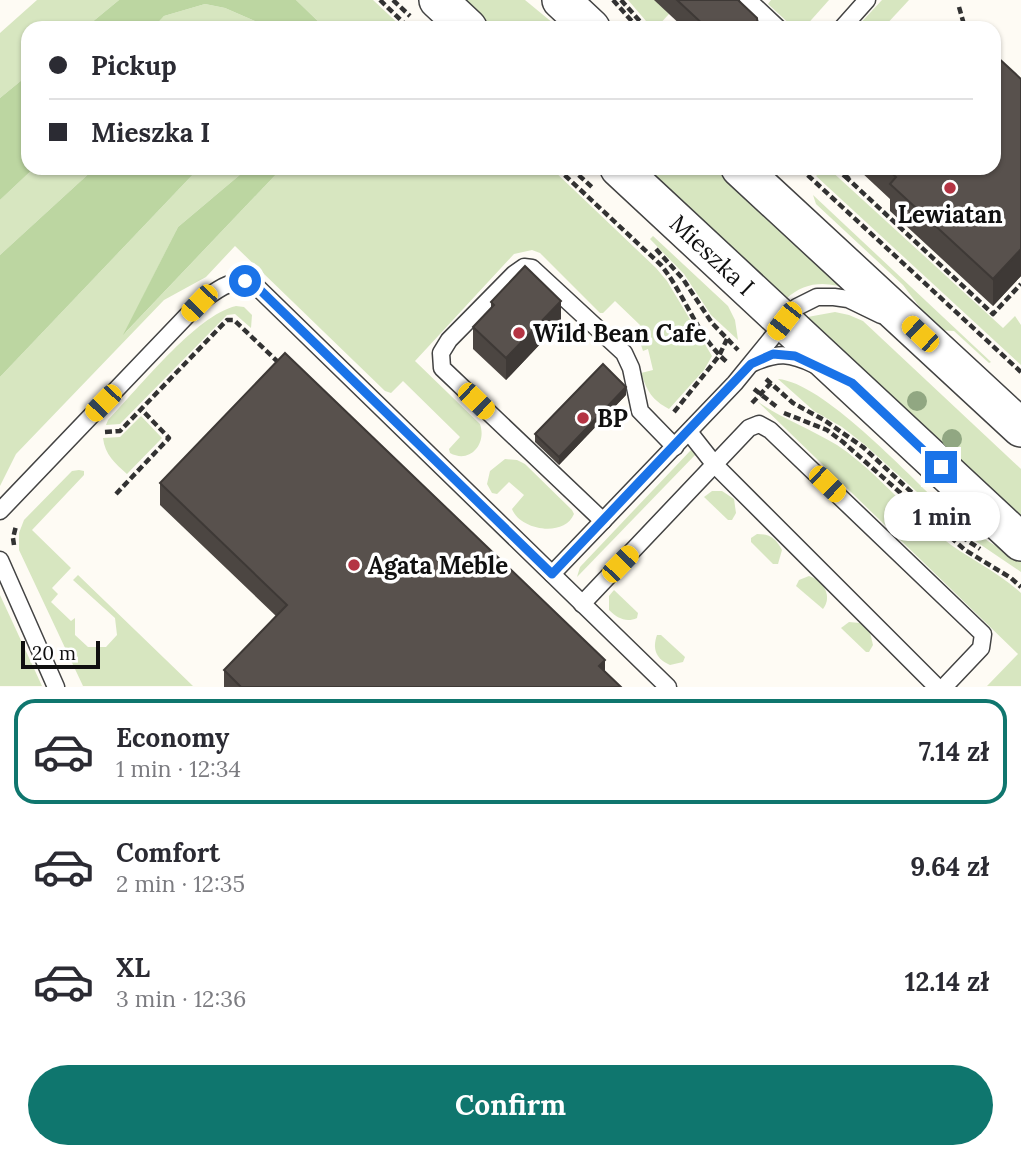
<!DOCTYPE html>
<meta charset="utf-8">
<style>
:root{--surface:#fff;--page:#f7f7f7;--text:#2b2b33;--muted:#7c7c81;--line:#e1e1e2;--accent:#0f766e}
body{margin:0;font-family:Lora,serif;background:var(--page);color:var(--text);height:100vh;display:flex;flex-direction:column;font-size:26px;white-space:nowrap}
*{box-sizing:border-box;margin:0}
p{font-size:23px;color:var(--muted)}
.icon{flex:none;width:38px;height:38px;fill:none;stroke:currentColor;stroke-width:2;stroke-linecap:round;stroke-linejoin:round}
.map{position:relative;height:687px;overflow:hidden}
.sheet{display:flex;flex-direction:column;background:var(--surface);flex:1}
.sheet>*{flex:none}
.top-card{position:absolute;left:21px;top:21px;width:980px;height:154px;border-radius:21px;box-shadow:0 2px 5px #0004;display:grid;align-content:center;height:154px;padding:0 28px;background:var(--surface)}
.scale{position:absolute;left:21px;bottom:18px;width:79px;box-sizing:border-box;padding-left:7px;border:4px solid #101010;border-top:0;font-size:19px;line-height:24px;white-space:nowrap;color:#101010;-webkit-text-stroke:5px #fff;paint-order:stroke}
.end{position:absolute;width:32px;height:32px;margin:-16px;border:9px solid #1a73e8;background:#fff;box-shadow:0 0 0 4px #fff}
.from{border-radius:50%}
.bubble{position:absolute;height:49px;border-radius:24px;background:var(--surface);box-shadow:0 2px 5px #0004;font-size:23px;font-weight:800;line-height:49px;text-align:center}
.car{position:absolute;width:21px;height:42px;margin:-21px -10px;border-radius:9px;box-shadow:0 0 5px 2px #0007;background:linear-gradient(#f5c518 24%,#345 0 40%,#f5c518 0 76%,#345 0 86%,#f5c518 0)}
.top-card b{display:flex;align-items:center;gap:24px;height:66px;font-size:26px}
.top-card b+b{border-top:2px solid var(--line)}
.top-card i{width:18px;height:18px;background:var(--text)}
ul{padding:12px 0 0;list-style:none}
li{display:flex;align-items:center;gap:21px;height:105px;margin:0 14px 10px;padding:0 14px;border:4px solid transparent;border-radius:21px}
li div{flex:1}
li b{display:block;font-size:26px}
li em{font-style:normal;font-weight:800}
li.current{border-color:var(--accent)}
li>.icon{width:63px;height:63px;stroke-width:1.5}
.cta{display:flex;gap:14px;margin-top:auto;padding:14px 28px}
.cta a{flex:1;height:80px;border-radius:42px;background:var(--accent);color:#fff;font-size:28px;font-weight:800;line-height:80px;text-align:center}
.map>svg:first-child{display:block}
.green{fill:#d7e6c0}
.forest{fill:#bcd6a1}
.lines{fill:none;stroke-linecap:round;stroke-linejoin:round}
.service-casing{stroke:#434343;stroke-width:19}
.tertiary-casing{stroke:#434343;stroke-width:40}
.path{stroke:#323232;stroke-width:4.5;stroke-dasharray:7 3.5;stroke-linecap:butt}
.service{stroke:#fff;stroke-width:16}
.tertiary{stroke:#fff;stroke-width:37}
.tree{fill:#91a782}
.wall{fill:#4c4642}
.shaded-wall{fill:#3e3936}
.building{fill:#58514d;stroke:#3e3936;stroke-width:2}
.route{stroke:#1a73e8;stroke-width:9}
.poi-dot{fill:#b43443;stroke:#fff;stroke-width:2.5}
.labels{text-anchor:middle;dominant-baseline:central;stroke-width:7;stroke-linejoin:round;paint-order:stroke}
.poi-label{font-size:24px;font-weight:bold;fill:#101010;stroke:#fff;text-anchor:start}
.street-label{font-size:24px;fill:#101010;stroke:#fff}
</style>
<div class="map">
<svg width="1021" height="687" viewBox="0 0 1021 687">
<rect width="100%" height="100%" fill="#fefbf4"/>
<g class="green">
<polygon points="37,0 119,0 85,28 28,28 28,75 0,98 0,33"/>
<polygon points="296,0 373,0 403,28 325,28"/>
<polygon points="460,0 525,0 559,28 490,28"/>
<polygon points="628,0 656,0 669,14 656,28 652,28"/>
<polygon points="771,0 829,0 804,28 794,28 768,4"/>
<polygon points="882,0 909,0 883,28 856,28"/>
<polygon points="205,4 225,8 271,28 153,28 164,16"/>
<polygon points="34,168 95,168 0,255 0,200"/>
<path d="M199,168H248L178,227L125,333L282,168H551L656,268L667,281L712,356L704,370L669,409C652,400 647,391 641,373L653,370L648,349L643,351L639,339L628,340L640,325L615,301L603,313H600L540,253L532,250L514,254L415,361L480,424C487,444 470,464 450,453L449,449L460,437L403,381L391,393L385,391L235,246L206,277L164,300L16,454L0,486V377Z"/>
<path d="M640,168H719L850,290C828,281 805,281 786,299Z"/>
<polygon points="824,168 828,168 1003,328 1015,316 1021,325 1021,365 816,176"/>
<polygon points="813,195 991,362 989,363 954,331 937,330 903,285 816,204"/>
<polygon points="653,236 728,306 735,320 738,340 711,315 684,274 650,239"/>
<path d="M236,306L244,307L252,315L251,328L235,314L227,315L120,424L106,425L108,420C138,389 196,315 236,306Z"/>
<polygon points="835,312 849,315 863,321 1021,469 1021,517 802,318"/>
<path d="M778,379C826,383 915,483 954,517C974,534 999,547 1021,562V572L959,530L865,445L842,427L814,411Z"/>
<path d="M757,401C782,419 811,429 837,445C876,471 905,509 942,538C967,558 997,571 1021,593V686H987L1018,654Z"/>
<path d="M141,416L162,438L127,474C115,463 105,455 103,438L120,437Z"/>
<polygon points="691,450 696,454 577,577 580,567"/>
<path d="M505,459L517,460L525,464L572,510L574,514C564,538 520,530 512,509L524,495L509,482L497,494L492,493L487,484L490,471Z"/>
<polygon points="79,470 84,471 84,475 32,530 71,568 52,588 58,594 51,602 71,621 75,618 75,635 88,647 106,647 117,635 115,618 73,580 78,575 193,686 83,686 19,550 19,533 24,520 72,471"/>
<polygon points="712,491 722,491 734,499 736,513 732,520 728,520 704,497"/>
<path d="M757,534C771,534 776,539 782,550L778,564H773L751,542V538Z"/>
<path d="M809,576C823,580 833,596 823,609L796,586L799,580Z"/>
<path d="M614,590L638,613L637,618C626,623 617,618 609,610V596Z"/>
<polygon points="0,595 42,686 0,686"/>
<polygon points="849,622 860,623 869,628 873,645 869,652 866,652 841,628"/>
<path d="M657,635H661L685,657L683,662L670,665C656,659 652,649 657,635Z"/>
</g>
<g class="forest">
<polygon points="119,0 296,0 325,28 271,28 225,8 205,4 164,16 153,28 85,28"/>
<polygon points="28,75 28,168 34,168 0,200 0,98"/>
<polygon points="95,168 199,168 0,377 0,255"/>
<polygon points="248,168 282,168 123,335 178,227"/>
</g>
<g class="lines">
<defs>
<g id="service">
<polyline points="748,0 778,28"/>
<polyline points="842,28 867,0"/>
<path d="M753,363C778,352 790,353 815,365"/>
<polyline points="689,432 715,465 937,687"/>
<path d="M0,511L199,303C217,290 232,276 255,285L668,687"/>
<polyline points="603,521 442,368 441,353 449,340 514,274 524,267 532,268 624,353 631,368 640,411 675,447"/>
<polyline points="0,560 56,687"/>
<polyline points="552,574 735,383 797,307 817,297 834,297 848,299 881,315"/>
<polyline points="582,604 749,428 759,424 770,430 983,634 981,648 944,687"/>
</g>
<g id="tertiary">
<polyline points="438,0 468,28"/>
<polyline points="561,0 591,28"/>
<polyline points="619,168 1021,542"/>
<polyline points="740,168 1021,428"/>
</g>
</defs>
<use href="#service" class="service-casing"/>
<use href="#tertiary" class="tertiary-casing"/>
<g class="path">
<polyline points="380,0 409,28"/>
<polyline points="393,0 410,16"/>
<polyline points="613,0 638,28"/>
<polyline points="621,0 646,28"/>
<polyline points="959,7 965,28"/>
<path d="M557,168L661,265C686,296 697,337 728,363"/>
<polyline points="571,168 594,189"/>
<polyline points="800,168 1021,372"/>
<polyline points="835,168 847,178"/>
<polyline points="856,168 847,178 993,314 1021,284"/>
<polyline points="656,249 683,279 712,323 738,350"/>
<polyline points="766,379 793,403 824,420 863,447 953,531 980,549"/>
<polyline points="754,389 777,407"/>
<polyline points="752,403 771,383"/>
<polyline points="674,412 719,356 727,339"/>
<polyline points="784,413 827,430 843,442 965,550 1011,578 1021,587"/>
<polyline points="105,432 120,431 227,320 234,320 279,363"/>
<polyline points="116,494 169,438 141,409"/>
<polyline points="14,545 13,538 16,526"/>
</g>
<use href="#service" class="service"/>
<use href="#tertiary" class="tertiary"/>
</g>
<g class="tree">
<circle cx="917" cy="401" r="10"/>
<circle cx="952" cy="439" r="10"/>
</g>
<g class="wall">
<polygon points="654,0 738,0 758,28 684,28"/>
<polygon points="1021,79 1021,276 993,306 890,211 890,199 861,172 861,168 994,168"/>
<polygon points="491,302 561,322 506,380 473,349 473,327 491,309"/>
<polygon points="626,395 559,465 535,442 535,434"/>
<polygon points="160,483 605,671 621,687 224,687 224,670 276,616 160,505"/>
</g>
<g class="shaded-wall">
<polygon points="1021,249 1021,276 993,306 993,279"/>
<polygon points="561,301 561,322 506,380 506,358"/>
<polygon points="626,387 626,395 559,465 559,457"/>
<polygon points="605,660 605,681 599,666"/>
</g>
<g class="building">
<polygon points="677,0 738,0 757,18 758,28 707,28"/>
<polygon points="994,54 1021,79 1021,249 993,279 890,184 896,177 886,168 994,168"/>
<polygon points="525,266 561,301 506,358 473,327 494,305 491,302"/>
<polygon points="285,353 605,660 599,666 621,687 241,687 224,670 287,605 160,483"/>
<polygon points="603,364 626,387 559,457 535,434"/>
</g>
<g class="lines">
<polyline class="route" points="245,281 255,285 552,574 751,364 773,354 795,356 852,383 941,467"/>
</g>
<g class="poi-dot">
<circle cx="950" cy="188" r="7"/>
<circle cx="519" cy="333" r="7"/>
<circle cx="583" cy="418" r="7"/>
<circle cx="354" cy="565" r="7"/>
</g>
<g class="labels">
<g class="poi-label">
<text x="950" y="214" text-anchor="middle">Lewiatan</text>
<text x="533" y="333">Wild Bean Cafe</text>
<text x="597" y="418">BP</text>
<text x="368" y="565">Agata Meble</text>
</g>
<g class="street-label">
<text transform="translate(712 255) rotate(43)">Mieszka I</text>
</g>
</g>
</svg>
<div class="scale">20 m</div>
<i class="end from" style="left:245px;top:281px"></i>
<i class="end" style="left:941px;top:467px"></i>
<div class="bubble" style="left:884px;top:492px;width:116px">1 min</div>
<i class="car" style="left:199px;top:303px;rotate:224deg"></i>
<i class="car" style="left:784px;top:321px;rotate:218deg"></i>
<i class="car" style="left:920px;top:334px;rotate:313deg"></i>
<i class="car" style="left:476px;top:401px;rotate:134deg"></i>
<i class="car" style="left:103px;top:403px;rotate:224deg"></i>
<i class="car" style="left:827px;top:484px;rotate:134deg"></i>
<i class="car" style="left:620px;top:564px;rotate:44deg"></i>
<div class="top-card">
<b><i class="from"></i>Pickup</b>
<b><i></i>Mieszka I</b>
</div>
</div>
<section class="sheet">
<ul>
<li class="current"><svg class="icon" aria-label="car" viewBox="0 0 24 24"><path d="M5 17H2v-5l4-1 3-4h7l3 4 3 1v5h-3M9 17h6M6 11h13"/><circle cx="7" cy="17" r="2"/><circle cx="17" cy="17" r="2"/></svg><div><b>Economy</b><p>1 min · 12:34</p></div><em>7.14 zł</em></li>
<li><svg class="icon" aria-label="car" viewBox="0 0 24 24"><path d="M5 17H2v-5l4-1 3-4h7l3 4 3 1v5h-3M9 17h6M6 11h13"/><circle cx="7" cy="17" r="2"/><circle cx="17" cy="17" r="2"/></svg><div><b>Comfort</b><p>2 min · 12:35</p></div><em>9.64 zł</em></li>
<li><svg class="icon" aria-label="car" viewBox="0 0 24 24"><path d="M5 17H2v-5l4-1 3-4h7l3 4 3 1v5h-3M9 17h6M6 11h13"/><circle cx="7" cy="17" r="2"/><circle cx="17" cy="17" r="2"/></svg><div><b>XL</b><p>3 min · 12:36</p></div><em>12.14 zł</em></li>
</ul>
<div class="cta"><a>Confirm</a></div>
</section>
